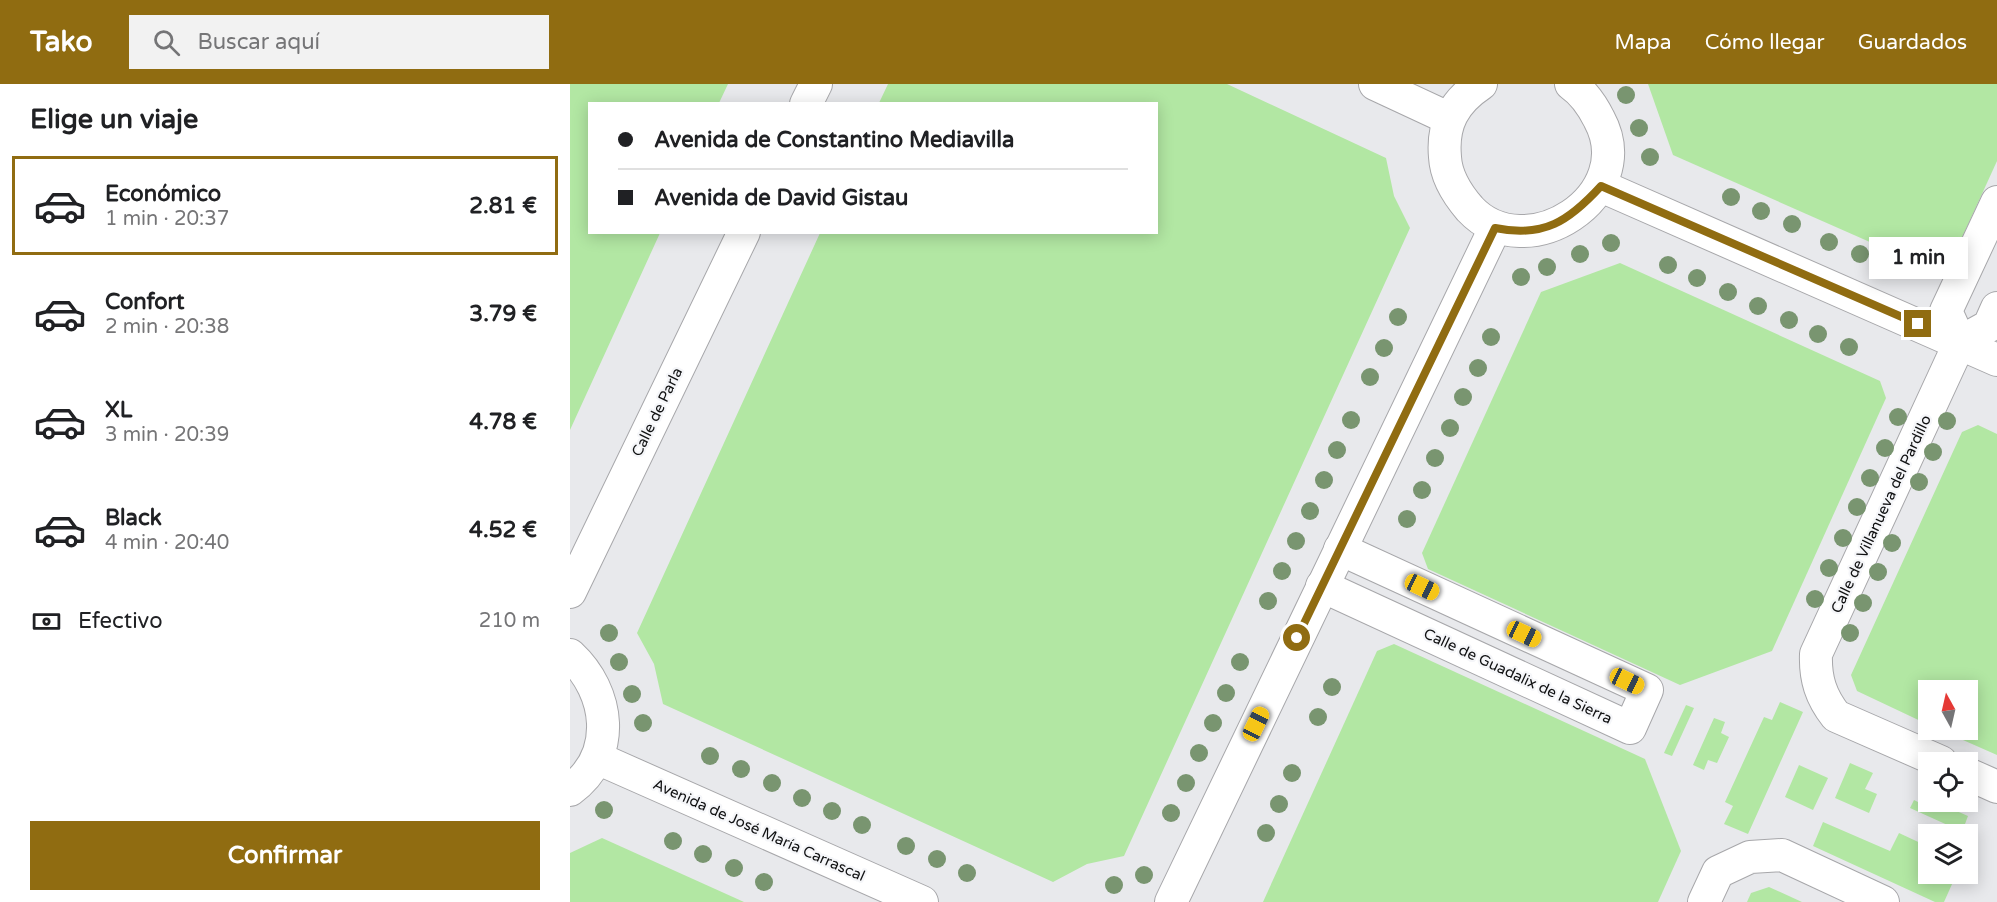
<!DOCTYPE html>
<html lang="es">
<meta charset="utf-8">
<style>
:root{--surface:#fff;--page:#f2f2f2;--text:#202124;--muted:#757577;--line:#e0e0e0;--accent:#906c11}
body{margin:0;font-family:"Varela Round",sans-serif;background:var(--page);color:var(--text);height:100vh;display:flex;flex-direction:column;font-size:22px;white-space:nowrap}
*{box-sizing:border-box;margin:0}
p{font-size:20px;color:var(--muted)}
.icon{flex:none;width:33px;height:33px;fill:none;stroke:currentColor;stroke-width:2;stroke-linecap:round;stroke-linejoin:round}
.map{position:relative;flex:1;overflow:hidden}
.drawer{display:flex;flex-direction:column;background:var(--surface);width:570px}
.drawer>*{flex:none}
.hud{position:absolute;left:18px;top:18px;width:570px;height:132px;border-radius:0px;box-shadow:0 3px 15px #0003;display:grid;align-content:center;height:132px;padding:0 30px;background:var(--surface)}
.needle{width:39px;rotate:352deg}
.tools{position:absolute;left:1348px;top:596px;display:grid;gap:12px}
.tools a{display:grid;place-items:center;width:60px;height:60px;border-radius:0px;background:var(--surface);box-shadow:0 3px 15px #0003;font-size:30px}
.end{position:absolute;width:27px;height:27px;margin:-14px;border:8px solid #906c11;background:#fff;box-shadow:0 0 0 3px #fff}
.from{border-radius:50%}
.bubble{position:absolute;height:42px;border-radius:0px;background:var(--surface);box-shadow:0 3px 15px #0003;font-size:20px;font-weight:800;line-height:42px;text-align:center}
.car{position:absolute;width:18px;height:36px;margin:-18px -9px;border-radius:8px;box-shadow:0 0 4px 2px #0007;background:linear-gradient(#f5c518 24%,#345 0 40%,#f5c518 0 76%,#345 0 86%,#f5c518 0)}
.hud b{display:flex;align-items:center;gap:21px;height:57px;font-size:22px}
.hud b+b{border-top:2px solid var(--line)}
.hud i{width:15px;height:15px;background:var(--text)}
ul{padding:0;list-style:none}
li{display:flex;align-items:center;gap:18px;height:99px;margin:0 12px 9px;padding:0 18px;border:3px solid transparent;border-radius:0px}
li div{flex:1}
li b{display:block;font-size:22px}
li em{font-style:normal;font-weight:800}
li.current{border-color:var(--accent)}
li>.icon{width:54px;height:54px;stroke-width:1.5}
h2{padding:0 30px;font-size:27px;line-height:72px}
.pay{display:flex;align-items:center;gap:15px;height:66px;padding:0 30px;font-size:22px}
.pay p{margin-inline-start:auto}
.primary-button{display:flex;gap:12px;margin-top:auto;padding:12px 30px}
.primary-button a{flex:1;height:69px;border-radius:0px;background:var(--accent);color:#fff;font-size:24px;font-weight:800;line-height:69px;text-align:center}
header{display:flex;align-items:center;gap:36px;box-sizing:border-box;height:84px;padding:0 30px;background:var(--accent);color:#fff}
header strong{font-size:28px}
nav{display:flex;gap:33px;margin-inline-start:auto;font-size:21px}
.search{width:420px;height:54px;background:var(--page);display:flex;align-items:center;gap:15px;box-sizing:border-box;padding:0 21px;border-radius:0px;color:var(--muted);font-size:22px}
main{display:flex;flex:1;min-height:0}
.map>svg:first-child{display:block}
.green{fill:#b2e7a3}
.lines{fill:none;stroke-linecap:round;stroke-linejoin:round}
.street-casing{stroke:#a7a7aa;stroke-width:34}
.street{stroke:#fff;stroke-width:32}
.tree{fill:#799570}
.route{stroke:#906c11;stroke-width:8}
.labels{text-anchor:middle;dominant-baseline:central;stroke-width:4.5;stroke-linejoin:round;paint-order:stroke}
.street-label{font-size:15px;fill:#101112;stroke:#f5f6f9}
</style>
<header>
<strong>Tako</strong>
<div class="search"><svg class="icon" aria-label="search" viewBox="0 0 24 24"><circle cx="10" cy="10" r="6"/><path d="M15 15l6 6"/></svg>Buscar aquí</div>
<nav><a>Mapa</a><a>Cómo llegar</a><a>Guardados</a></nav>
</header>
<main>
<section class="drawer">
<h2>Elige un viaje</h2>
<ul>
<li class="current"><svg class="icon" aria-label="car" viewBox="0 0 24 24"><path d="M5 17H2v-5l4-1 3-4h7l3 4 3 1v5h-3M9 17h6M6 11h13"/><circle cx="7" cy="17" r="2"/><circle cx="17" cy="17" r="2"/></svg><div><b>Económico</b><p>1 min · 20:37</p></div><em>2.81 €</em></li>
<li><svg class="icon" aria-label="car" viewBox="0 0 24 24"><path d="M5 17H2v-5l4-1 3-4h7l3 4 3 1v5h-3M9 17h6M6 11h13"/><circle cx="7" cy="17" r="2"/><circle cx="17" cy="17" r="2"/></svg><div><b>Confort</b><p>2 min · 20:38</p></div><em>3.79 €</em></li>
<li><svg class="icon" aria-label="car" viewBox="0 0 24 24"><path d="M5 17H2v-5l4-1 3-4h7l3 4 3 1v5h-3M9 17h6M6 11h13"/><circle cx="7" cy="17" r="2"/><circle cx="17" cy="17" r="2"/></svg><div><b>XL</b><p>3 min · 20:39</p></div><em>4.78 €</em></li>
<li><svg class="icon" aria-label="car" viewBox="0 0 24 24"><path d="M5 17H2v-5l4-1 3-4h7l3 4 3 1v5h-3M9 17h6M6 11h13"/><circle cx="7" cy="17" r="2"/><circle cx="17" cy="17" r="2"/></svg><div><b>Black</b><p>4 min · 20:40</p></div><em>4.52 €</em></li>
</ul>
<div class="pay"><svg class="icon" aria-label="cash" viewBox="0 0 24 24"><path d="M3 7h18v10H3z"/><circle cx="12" cy="12" r="2"/></svg>Efectivo<p>210 m</p></div>
<div class="primary-button"><a>Confirmar</a></div>
</section>
<div class="map">
<svg width="1427" height="818" viewBox="0 0 1427 818">
<rect width="100%" height="100%" fill="#e8e9ec"/>
<g class="green">
<polygon points="0,0 158,0 149,19 20,20 20,148 90,149 0,346"/>
<polygon points="318,0 657,0 816,74 824,112 840,144 554,772 517,780 483,798 93,620 84,580 67,549 250,149 586,148 586,20 309,19"/>
<polygon points="1078,0 1427,0 1427,77 1380,180 1361,185 1103,71"/>
<polygon points="1050,179 1310,297 1316,314 1202,567 1110,601 858,485 852,469 971,208"/>
<polygon points="1408,341 1427,350 1427,671 1368,645 1398,645 1398,606 1359,606 1359,641 1287,607 1281,591 1392,348"/>
<polygon points="824,560 1075,675 1111,767 1088,818 693,818 807,567"/>
<polygon points="1210,618 1233,628 1178,750 1154,740 1163,722 1155,718 1194,633 1202,636"/>
<polygon points="1116,621 1124,624 1102,672 1094,669"/>
<polygon points="1144,634 1155,638 1151,649 1159,653 1147,679 1138,676 1134,686 1123,681"/>
<polygon points="1280,679 1303,689 1295,705 1307,710 1299,729 1265,714"/>
<polygon points="1229,681 1258,694 1243,726 1215,713"/>
<polygon points="1344,716 1362,725 1366,718 1398,732 1395,740 1407,745 1404,753 1340,724"/>
<polygon points="1253,738 1320,767 1329,749 1359,763 1359,789 1387,789 1374,818 1365,818 1243,762"/>
<polygon points="32,754 174,818 0,818 0,769"/>
<polygon points="1199,803 1232,818 1177,818 1181,809"/>
</g>
<g class="lines">
<defs>
<g id="street">
<polyline points="805,0 878,34"/>
<path d="M911,0C884,18 872,40 875,73C876,93 887,110 900,125C956,185 1071,112 1029,35C1022,21 1014,9 1001,0"/>
<polyline points="236,20 246,0"/>
<polyline points="1031,102 1427,276"/>
<polyline points="1390,258 1376,227 1427,118"/>
<polyline points="752,502 1060,644 1077,606 770,465"/>
<polyline points="0,508 174,148"/>
<path d="M0,571C40,608 48,671 0,706"/>
<polyline points="27,674 352,818"/>
<path d="M1371,678L1266,632C1251,613 1245,595 1246,570L1390,258L1419,242L1427,224"/>
<polyline points="1398,690 1427,703"/>
<polyline points="601,818 925,144"/>
<polyline points="1134,818 1148,788 1180,773 1212,771 1313,818"/>
</g>
</defs>
<use href="#street" class="street-casing"/>
<use href="#street" class="street"/>
</g>
<g class="tree">
<circle cx="1056" cy="11" r="9"/>
<circle cx="1069" cy="44" r="9"/>
<circle cx="1080" cy="73" r="9"/>
<circle cx="1161" cy="113" r="9"/>
<circle cx="1191" cy="127" r="9"/>
<circle cx="1222" cy="140" r="9"/>
<circle cx="1259" cy="158" r="9"/>
<circle cx="1041" cy="159" r="9"/>
<circle cx="1010" cy="170" r="9"/>
<circle cx="1290" cy="170" r="9"/>
<circle cx="1098" cy="181" r="9"/>
<circle cx="977" cy="183" r="9"/>
<circle cx="1319" cy="185" r="9"/>
<circle cx="951" cy="193" r="9"/>
<circle cx="1127" cy="194" r="9"/>
<circle cx="1158" cy="208" r="9"/>
<circle cx="1188" cy="222" r="9"/>
<circle cx="828" cy="233" r="9"/>
<circle cx="1219" cy="236" r="9"/>
<circle cx="1248" cy="250" r="9"/>
<circle cx="921" cy="253" r="9"/>
<circle cx="1279" cy="263" r="9"/>
<circle cx="814" cy="264" r="9"/>
<circle cx="908" cy="284" r="9"/>
<circle cx="800" cy="293" r="9"/>
<circle cx="893" cy="313" r="9"/>
<circle cx="1328" cy="333" r="9"/>
<circle cx="781" cy="336" r="9"/>
<circle cx="1377" cy="337" r="9"/>
<circle cx="880" cy="344" r="9"/>
<circle cx="1315" cy="364" r="9"/>
<circle cx="767" cy="366" r="9"/>
<circle cx="1363" cy="368" r="9"/>
<circle cx="865" cy="374" r="9"/>
<circle cx="1300" cy="394" r="9"/>
<circle cx="754" cy="396" r="9"/>
<circle cx="1349" cy="398" r="9"/>
<circle cx="852" cy="406" r="9"/>
<circle cx="1287" cy="423" r="9"/>
<circle cx="740" cy="427" r="9"/>
<circle cx="837" cy="435" r="9"/>
<circle cx="1273" cy="454" r="9"/>
<circle cx="726" cy="457" r="9"/>
<circle cx="1322" cy="459" r="9"/>
<circle cx="1259" cy="484" r="9"/>
<circle cx="712" cy="487" r="9"/>
<circle cx="1308" cy="488" r="9"/>
<circle cx="1245" cy="515" r="9"/>
<circle cx="698" cy="517" r="9"/>
<circle cx="1293" cy="519" r="9"/>
<circle cx="39" cy="549" r="9"/>
<circle cx="1280" cy="549" r="9"/>
<circle cx="49" cy="578" r="9"/>
<circle cx="670" cy="578" r="9"/>
<circle cx="762" cy="603" r="9"/>
<circle cx="656" cy="609" r="9"/>
<circle cx="62" cy="610" r="9"/>
<circle cx="748" cy="633" r="9"/>
<circle cx="73" cy="639" r="9"/>
<circle cx="643" cy="639" r="9"/>
<circle cx="629" cy="669" r="9"/>
<circle cx="140" cy="672" r="9"/>
<circle cx="171" cy="685" r="9"/>
<circle cx="722" cy="689" r="9"/>
<circle cx="202" cy="699" r="9"/>
<circle cx="616" cy="699" r="9"/>
<circle cx="232" cy="714" r="9"/>
<circle cx="709" cy="720" r="9"/>
<circle cx="34" cy="726" r="9"/>
<circle cx="262" cy="727" r="9"/>
<circle cx="601" cy="729" r="9"/>
<circle cx="292" cy="741" r="9"/>
<circle cx="696" cy="749" r="9"/>
<circle cx="103" cy="757" r="9"/>
<circle cx="336" cy="762" r="9"/>
<circle cx="133" cy="770" r="9"/>
<circle cx="367" cy="775" r="9"/>
<circle cx="164" cy="784" r="9"/>
<circle cx="397" cy="789" r="9"/>
<circle cx="574" cy="791" r="9"/>
<circle cx="194" cy="798" r="9"/>
<circle cx="544" cy="801" r="9"/>
</g>
<g class="lines">
<path class="route" d="M727,554L925,144C974,154 999,137 1031,102L1348,240"/>
</g>
<g class="labels">
<g class="street-label">
<text transform="translate(87 328) rotate(-64)">Calle de Parla</text>
<text transform="translate(1311 430) rotate(-65)">Calle de Villanueva del Pardillo</text>
<text transform="translate(948 592) rotate(25)">Calle de Guadalix de la Sierra</text>
<text transform="translate(189 746) rotate(24)">Avenida de José María Carrascal</text>
</g>
</g>
</svg>
<div class="tools">
<a><svg class="needle" viewBox="-14 -14 28 28"><path d="M0-13l5 13h-10z" fill="#e53935"/><path d="M0 13l5-13h-10z" fill="#757577"/></svg></a>
<a><svg class="icon" aria-label="locate" viewBox="0 0 24 24"><circle cx="12" cy="12" r="6"/><path d="M12 2v4M12 18v4M2 12h4M18 12h4"/></svg></a>
<a><svg class="icon" aria-label="layers" viewBox="0 0 24 24"><path d="M12 4l9 5-9 5-9-5zM3 14l9 5 9-5"/></svg></a>
</div>
<i class="end from" style="left:727px;top:554px"></i>
<i class="end" style="left:1348px;top:240px"></i>
<div class="bubble" style="left:1299px;top:153px;width:99px">1 min</div>
<i class="car" style="left:852px;top:503px;rotate:115deg"></i>
<i class="car" style="left:954px;top:550px;rotate:115deg"></i>
<i class="car" style="left:1057px;top:597px;rotate:115deg"></i>
<i class="car" style="left:686px;top:640px;rotate:26deg"></i>
<div class="hud">
<b><i class="from"></i>Avenida de Constantino Mediavilla</b>
<b><i></i>Avenida de David Gistau</b>
</div>
</div>
</main>
